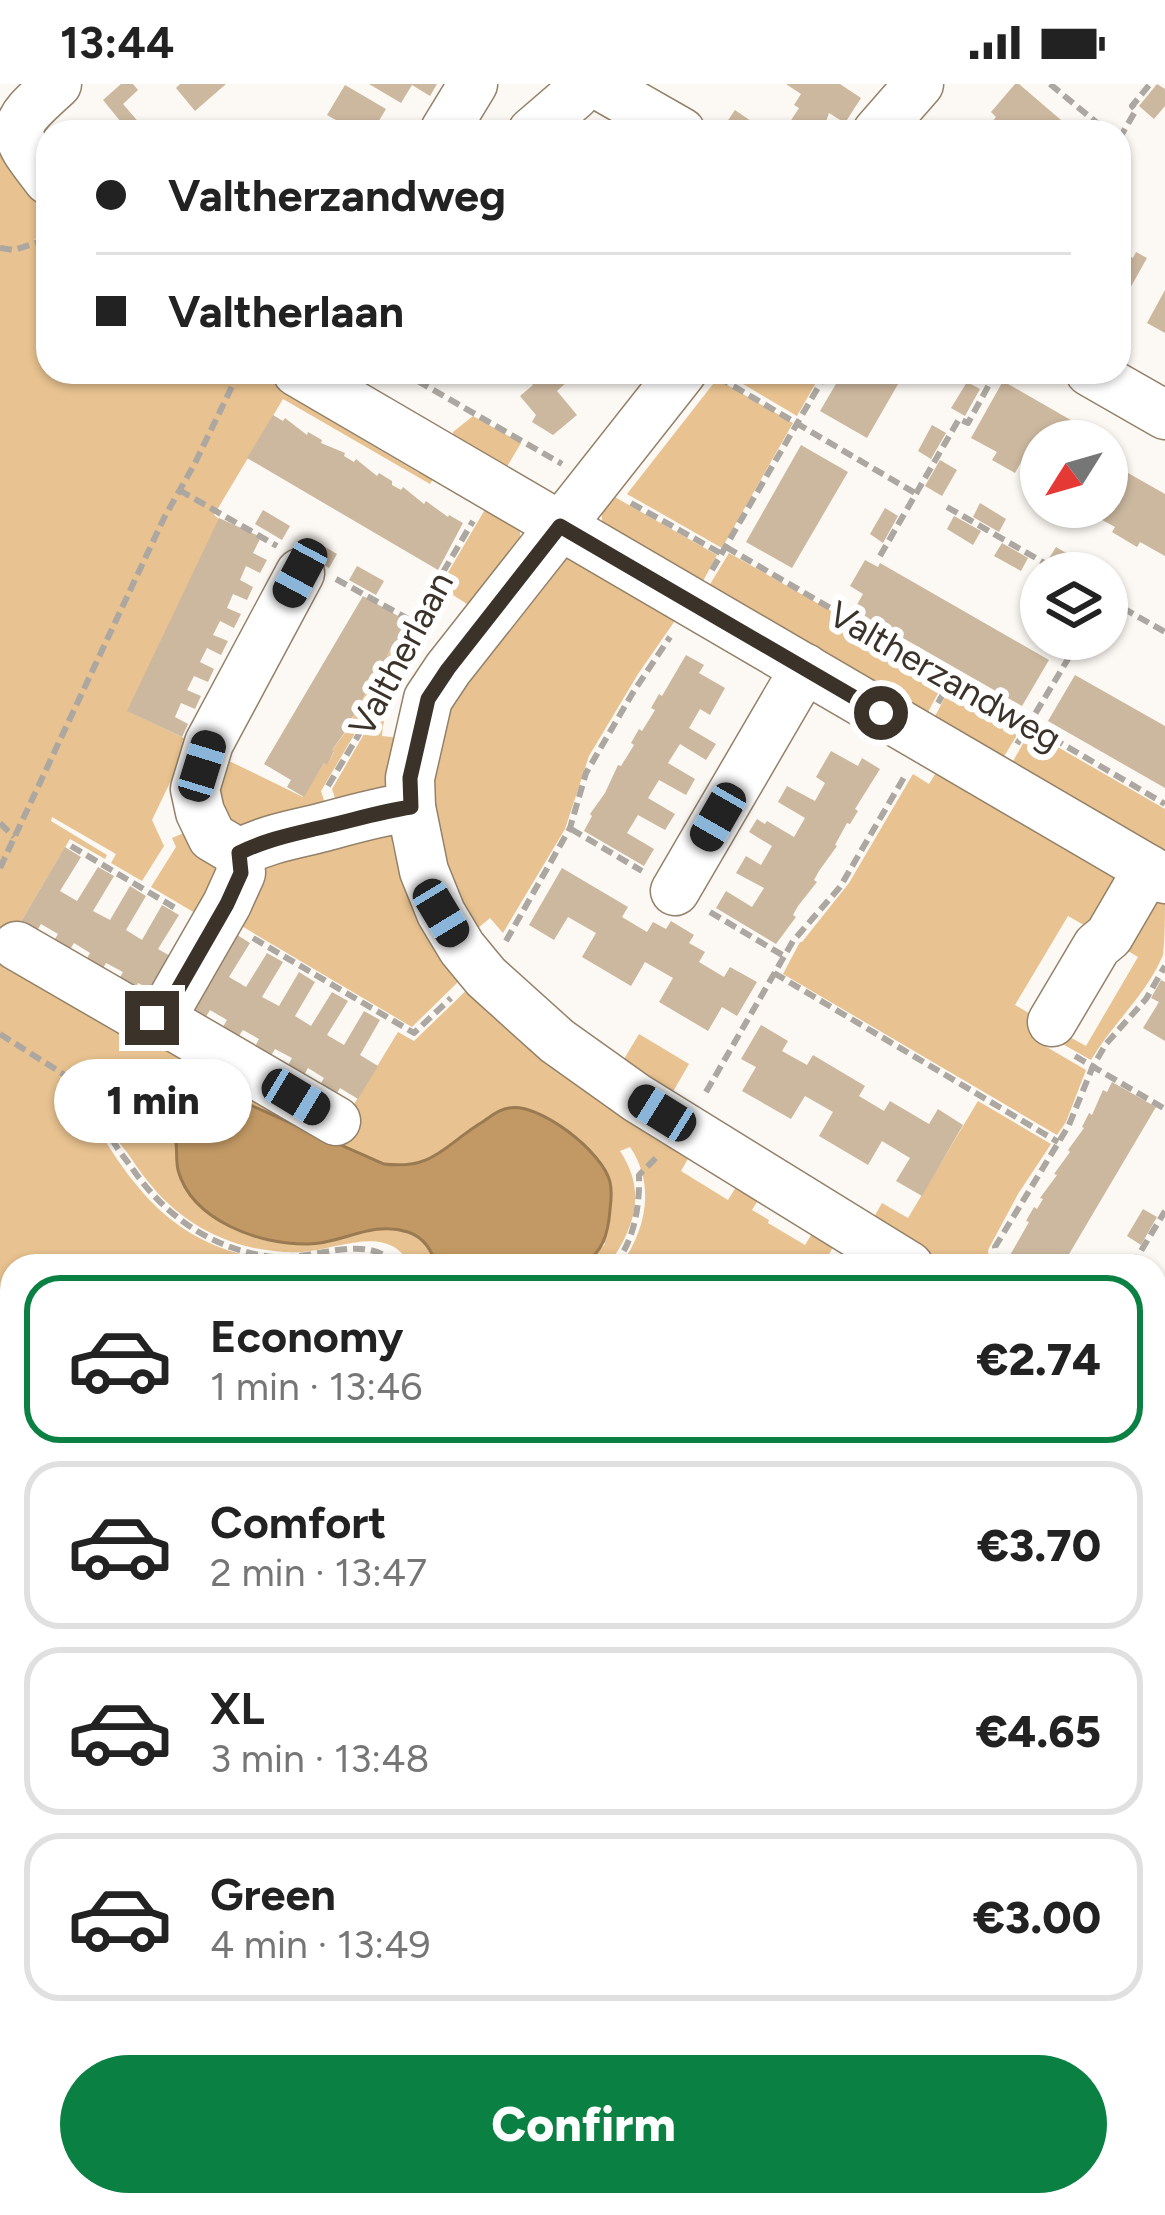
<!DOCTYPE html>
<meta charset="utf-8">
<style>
:root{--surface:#fff;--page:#f2f2f2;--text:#222;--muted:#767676;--line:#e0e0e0;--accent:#0b8043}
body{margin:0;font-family:Figtree,sans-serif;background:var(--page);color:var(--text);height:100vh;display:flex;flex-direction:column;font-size:45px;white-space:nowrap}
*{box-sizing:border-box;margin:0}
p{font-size:39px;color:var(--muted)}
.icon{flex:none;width:66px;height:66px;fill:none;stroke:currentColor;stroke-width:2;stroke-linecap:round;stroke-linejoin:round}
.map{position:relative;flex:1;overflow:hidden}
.panel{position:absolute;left:0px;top:1170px;width:1167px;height:963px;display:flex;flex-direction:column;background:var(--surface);border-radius:36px 36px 0 0;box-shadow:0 3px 9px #0004}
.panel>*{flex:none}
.banner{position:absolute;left:36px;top:36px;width:1095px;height:264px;border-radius:36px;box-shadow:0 3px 9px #0004;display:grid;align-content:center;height:264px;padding:0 60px;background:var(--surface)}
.needle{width:78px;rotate:233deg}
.controls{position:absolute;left:1020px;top:336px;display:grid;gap:24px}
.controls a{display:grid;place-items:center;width:108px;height:108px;border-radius:50%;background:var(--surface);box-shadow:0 3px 9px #0004;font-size:60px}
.end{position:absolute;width:54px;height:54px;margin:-27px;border:15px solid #3b3329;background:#fff;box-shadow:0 0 0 6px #fff}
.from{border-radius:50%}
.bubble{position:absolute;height:84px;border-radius:42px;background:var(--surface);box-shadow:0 3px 9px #0004;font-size:39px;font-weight:800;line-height:84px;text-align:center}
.car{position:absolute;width:36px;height:72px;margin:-36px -18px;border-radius:15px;box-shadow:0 0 9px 3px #0007;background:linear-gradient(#222 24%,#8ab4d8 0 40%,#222 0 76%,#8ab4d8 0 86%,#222 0)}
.banner b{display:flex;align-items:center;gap:42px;height:114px;font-size:45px}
.banner b+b{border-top:3px solid var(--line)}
.banner i{width:30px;height:30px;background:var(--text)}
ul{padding:21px 0 0;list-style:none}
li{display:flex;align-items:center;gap:36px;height:168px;margin:0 24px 18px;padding:0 36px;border:6px solid var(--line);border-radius:36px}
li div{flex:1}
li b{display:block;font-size:45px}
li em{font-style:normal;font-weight:800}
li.on{border-color:var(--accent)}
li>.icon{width:108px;height:108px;stroke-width:1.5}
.cta{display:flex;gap:24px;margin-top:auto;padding:24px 60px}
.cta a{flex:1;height:138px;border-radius:72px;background:var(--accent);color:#fff;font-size:48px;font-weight:800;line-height:138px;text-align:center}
.status{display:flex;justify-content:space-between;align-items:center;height:84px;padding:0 60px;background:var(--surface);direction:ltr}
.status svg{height:33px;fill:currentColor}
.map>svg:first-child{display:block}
.green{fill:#e8c290}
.water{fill:#c29964;stroke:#9a7a52;stroke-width:3}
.building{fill:#ccb89f}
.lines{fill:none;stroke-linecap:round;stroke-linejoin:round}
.minor-casing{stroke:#948169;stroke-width:51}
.path{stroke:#aca7a0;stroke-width:6;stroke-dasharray:12 6;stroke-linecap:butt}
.minor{stroke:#fff;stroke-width:48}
.route{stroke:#3b3329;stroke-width:15}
.labels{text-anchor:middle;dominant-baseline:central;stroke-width:12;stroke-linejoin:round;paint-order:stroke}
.street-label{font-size:36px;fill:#3b3329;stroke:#fff}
</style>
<div class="status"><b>13:44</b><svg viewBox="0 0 49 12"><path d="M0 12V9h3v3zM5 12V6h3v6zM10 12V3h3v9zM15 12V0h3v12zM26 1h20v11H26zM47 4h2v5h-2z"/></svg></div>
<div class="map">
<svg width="1165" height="2131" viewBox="0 0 1165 2131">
<rect width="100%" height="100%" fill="#fcf8f3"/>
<g class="green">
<polygon points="0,61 48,115 48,150 34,156 43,162 48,161 48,288 273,289 283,295 280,307 419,389 425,383 437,388 430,400 283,315 214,431 219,435 128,627 190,657 152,736 164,762 142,797 111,779 116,770 52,733 51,737 107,771 105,775 70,755 19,841 0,856"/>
<polygon points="723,288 822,288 797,332"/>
<polygon points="717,295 793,339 722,464 627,410"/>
<polygon points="473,332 521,359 501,393 454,353 453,348"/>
<polygon points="606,408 717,471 702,499 603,443 601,426"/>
<polygon points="490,417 519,443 522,462 478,527 453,511 439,534 426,526"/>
<polygon points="729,469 840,532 838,537 944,598 927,630 709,502"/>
<polygon points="571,472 681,528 638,590 589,672 565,745 503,849 490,834 478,844 493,862 485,871 463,840 426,721 449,613 561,474"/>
<path d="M430,537L435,540C412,574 385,610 382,652L408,655L391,702L339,726L332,705Z"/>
<polygon points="407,538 417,544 321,707 328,729 232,747 203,700 221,673 303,713 324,679 327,680 334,668 332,666 348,645 346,642 362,621 360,619 365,608 368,610 375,597 373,595 389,574 387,572 393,561 396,562"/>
<polygon points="951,602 1022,643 1003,674 934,634"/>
<polygon points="1030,647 1165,725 1165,768 1012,679"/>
<polygon points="937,687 1121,789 1098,849 1068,832 1015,921 1046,939 1038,958 1086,986 1066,1038 1057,1051 783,890 800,858 802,858 849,799 913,690 929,700"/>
<path d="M379,739L402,754L392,758C404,812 425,854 458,898L412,943L233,837L258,778Z"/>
<polygon points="191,746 220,772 207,836 151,803 176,763 172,754"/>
<path d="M1165,812C1165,830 1165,855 1163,871C1147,910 1112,940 1091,976L1050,953L1055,945L1086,962L1138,873L1118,861L1139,822Z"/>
<path d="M0,860L348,1030L398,948L414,957L475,898L693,1066L681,1087L728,1116L741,1095L763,1108L752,1126L769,1136L768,1139L805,1161L818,1140L839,1152L827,1174L840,1182H620C646,1147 656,1101 630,1063L620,1067C647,1108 635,1143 608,1182H582L605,1160L546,1034C489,1005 475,1056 431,1075C415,1083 401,1082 384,1080L221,1011L185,1009L175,1038L177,1083L220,1137L231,1144L287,1159L313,1160L366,1145L405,1147L424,1158L437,1182H410C392,1141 345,1162 310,1167C292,1170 272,1167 254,1164C209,1154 174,1131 146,1095C130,1075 120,1051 96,1042C137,1110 176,1158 258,1174C274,1178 289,1180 305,1179C329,1176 356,1166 378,1182H12V2121H1155V1659L1165,1642V2131H0Z"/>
<polygon points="639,950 689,980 667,1018 618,985"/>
<polygon points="978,1017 1051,1060 1018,1110 988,1166 990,1182 942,1182 870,1140 882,1119 908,1134"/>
</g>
<path class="water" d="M189,1009L221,1011L248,1020L384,1080C435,1086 445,1060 484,1037C491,1032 499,1025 509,1024C539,1018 603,1068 610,1098C612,1106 611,1118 610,1126C608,1151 603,1167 582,1182H437C431,1166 425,1154 408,1148C370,1136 343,1160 308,1160C260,1161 192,1137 178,1086C176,1077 177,1067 176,1058C175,1041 176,1028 182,1012Z"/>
<g class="building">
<polygon points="121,0 133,0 138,6 123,20 147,48 109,48 121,38 103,16"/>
<polygon points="180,0 226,0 195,27 176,4"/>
<polygon points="369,0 437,0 430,12 412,1 401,19"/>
<polygon points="786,0 840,0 861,14 845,39 829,29 824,43 817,48 799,48 788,41 799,24 794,21 801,10"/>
<polygon points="1015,0 1019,0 1075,48 1057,48 1051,42 1046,48 984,48 996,33 991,28"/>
<polygon points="1157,0 1165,5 1165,22 1154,35 1139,22"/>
<polygon points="345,1 386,25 377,40 391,48 339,48 343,40 327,31"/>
<polygon points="735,26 767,48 720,48"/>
<polygon points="1119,166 1133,174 1136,168 1147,174 1119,224"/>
<polygon points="1165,206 1165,249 1147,239"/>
<polygon points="521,288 560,288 568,297 557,307 577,331 553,351 532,338 536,331 520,312 533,301"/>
<polygon points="843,288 905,288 867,354 820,327"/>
<polygon points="1003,297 1076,339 1066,357 1041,357 1041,380 1025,371 1015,389 992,376 997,368 971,354"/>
<polygon points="967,298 980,305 965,332 951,324"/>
<polygon points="273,331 283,337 285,334 307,351 308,348 322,356 321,359 345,369 344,372 354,378 356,375 377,392 379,389 392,397 392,401 401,406 403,403 424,420 426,417 448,433 449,431 463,439 438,486 247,374"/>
<polygon points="932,341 946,349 931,375 918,367"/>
<polygon points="801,361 848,388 792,484 746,458"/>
<polygon points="940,376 957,386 942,412 925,402"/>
<polygon points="1107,377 1165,410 1165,472 1140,458 1137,463 1112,448 1115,443 1093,431 1090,436 1068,423 1107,423"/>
<polygon points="980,419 1006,435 999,448 973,433"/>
<polygon points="885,424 898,432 883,459 870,450"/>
<polygon points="263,426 290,442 282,456 255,440"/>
<polygon points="954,432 981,447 973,461 947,445"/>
<polygon points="219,434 261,453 253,469 267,476 260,489 246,482 240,496 253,503 247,516 233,510 227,524 241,530 234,544 220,537 213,551 228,557 221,571 207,564 200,578 214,585 208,598 194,592 187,606 201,612 195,625 181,619 175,633 188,640 182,653 127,627"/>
<polygon points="310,454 337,470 329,484 302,468"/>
<polygon points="1002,459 1028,474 1021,487 994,472"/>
<polygon points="1056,463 1082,478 1076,489 1070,489 1048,476"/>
<polygon points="865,476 878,483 880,479 1049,576 1022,622 854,526 863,510 850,502"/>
<polygon points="357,482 384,497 376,511 349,496"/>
<polygon points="363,512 407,537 400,548 403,550 396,563 392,562 387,572 390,573 373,595 376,597 368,610 365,609 360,619 362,620 346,642 348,644 332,666 334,667 327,681 324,679 304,713 287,703 291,696 264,680"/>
<polygon points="686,571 704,581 699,589 725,604 710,631 700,625 689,644 716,660 706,676 680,660 668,679 695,695 686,711 659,696 648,714 675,730 665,746 638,731 627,749 654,765 644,782 584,747 592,732 590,730 605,709 618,681 621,682 626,674 634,661 631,659 639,645 642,647 647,639 655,626 651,624 659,610 662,612"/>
<polygon points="1075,591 1165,642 1165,704 1048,637"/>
<polygon points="831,667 858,682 862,674 880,685 855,725 858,727 850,740 847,739 835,761 837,762 819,787 814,796 817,798 798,822 793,831 796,833 776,860 716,824 726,807 752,823 764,804 736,789 746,772 761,781 772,762 749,748 757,735 765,740 767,737 794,753 805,734 778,718 787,702 815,717 825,699 816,693"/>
<polygon points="65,763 81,773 60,807 77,817 98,783 114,792 93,827 110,836 130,802 146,812 126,846 142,856 162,821 179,831 158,865 177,876 157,909 138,899 133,909 117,899 123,888 106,879 100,889 84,880 90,869 74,859 67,870 52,860 58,850 41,840 35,850 19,841"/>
<polygon points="562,784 628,823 622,833 647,848 653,838 666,845 671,837 694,851 689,859 705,868 699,878 724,893 730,883 757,898 737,932 722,923 708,947 659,918 673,894 645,878 631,902 582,873 596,849 568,833 554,856 529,841"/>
<polygon points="234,849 250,859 229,893 246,903 267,869 283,878 262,913 279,922 299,888 315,898 295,932 311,942 332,908 348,917 327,951 344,961 364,927 380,936 360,971 378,982 358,1015 340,1004 334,1014 318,1004 324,994 308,984 302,995 286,985 292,974 275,965 269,975 253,966 259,955 243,946 236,956 221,946 227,936 210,926 204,936 188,927"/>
<polygon points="1161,896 1165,898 1165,957 1143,944 1159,918 1151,914"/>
<polygon points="761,941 788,957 782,967 807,981 813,971 865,1002 859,1012 884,1027 890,1017 929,1040 938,1025 963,1041 922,1112 896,1097 910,1074 882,1057 868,1081 819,1052 833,1028 805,1012 791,1035 742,1007 756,983 741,975"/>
<polygon points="1112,998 1156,1023 1062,1182 1042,1182 1030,1175 1025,1182 1009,1173 1029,1138 1026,1137 1034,1123 1037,1125 1043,1115 1040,1114 1057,1091 1054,1090 1070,1068 1068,1066 1084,1044 1082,1043 1089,1029 1092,1031 1103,1006 1107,1008"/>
<polygon points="1143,1125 1157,1133 1141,1161 1127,1152"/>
</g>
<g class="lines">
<defs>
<g id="minor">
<polyline points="597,0 681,48"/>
<polyline points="447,48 445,46 473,0"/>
<polyline points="532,48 575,11 581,0"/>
<polyline points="877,48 919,0"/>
<path d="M48,96C9,46 8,44 57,0"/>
<polyline points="297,288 1165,795"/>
<polyline points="682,288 448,585 428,615 410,694 411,723 424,787 441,829 462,864 486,893 557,957 637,1014 909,1182"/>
<polyline points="1090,288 1165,331"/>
<path d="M300,489L209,659L195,705L200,728L212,753L239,769C269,754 293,751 324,743C353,735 381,727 411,723"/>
<polyline points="239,769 241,789 227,820 161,935 336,1037"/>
<polyline points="675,807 805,584"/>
<polyline points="17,862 131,928 161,935"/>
<polyline points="1052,938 1097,862 1109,852 1148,785"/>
<polyline points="1155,1326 1165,1331"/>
<polyline points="1155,1540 1165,1546"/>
<polyline points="1155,1634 1165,1618"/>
</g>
</defs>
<use href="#minor" class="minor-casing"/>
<g class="path">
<polyline points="1050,0 1108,48"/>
<polyline points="1119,55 1136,26 1132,22 1150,0"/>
<polyline points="0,164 14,166 48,155"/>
<polyline points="402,288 562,380"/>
<polyline points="718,293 915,409"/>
<polyline points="179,406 277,462"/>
<polyline points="631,419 722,470"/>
<polyline points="947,423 1062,489"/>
<polyline points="726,463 1165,720"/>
<polyline points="880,472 959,335 968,339 996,288"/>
<polyline points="712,486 827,288"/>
<polyline points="336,495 412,537 429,533 435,537"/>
<polyline points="1107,515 1165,548"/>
<polyline points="418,553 423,544 422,524 473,437"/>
<polyline points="938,619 951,596"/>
<polyline points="1017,660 1080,555"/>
<polyline points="328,702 386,605"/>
<polyline points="0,739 14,753"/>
<polyline points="571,745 642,787"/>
<polyline points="71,762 177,825"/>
<polyline points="0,784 164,434 195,379 239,288"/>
<polyline points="710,828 784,872"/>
<polyline points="253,854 414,949 451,914"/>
<polyline points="506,857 570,744 586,689 632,610 670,553"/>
<polyline points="774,889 1058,1058"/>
<path d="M0,950L101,1014C104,1026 106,1039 110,1050C114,1061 123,1072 130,1081C163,1131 212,1166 273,1173C309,1178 369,1146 396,1182"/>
<polyline points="1075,972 1165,1025"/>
<polyline points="706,1008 793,857 840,803 906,690"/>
<path d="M614,1182C634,1157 640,1122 639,1091L659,1071"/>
<polyline points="997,1182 995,1163 1069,1041 1093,982 1106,960 1146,915 1165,882"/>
<polyline points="1132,1182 1165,1127"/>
<polyline points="0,1481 12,1483"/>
<polyline points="0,1954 12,1961"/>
<polyline points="1155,2027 1165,2032"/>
<polyline points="253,2121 265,2131"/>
<polyline points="500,2131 508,2121"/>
<polyline points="845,2131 851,2121"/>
<polyline points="870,2131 875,2121"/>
</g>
<use href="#minor" class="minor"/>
</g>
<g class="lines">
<path class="route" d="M152,934L161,935L227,820L241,789L239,769C265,756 287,752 314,745C347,738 378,728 411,723L410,694L428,615L448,585L560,442L881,629"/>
</g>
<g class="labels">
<g class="street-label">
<text transform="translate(401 570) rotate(-62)">Valtherlaan</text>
<text transform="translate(945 592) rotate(30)">Valtherzandweg</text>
</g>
</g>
</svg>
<div class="controls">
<a><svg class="needle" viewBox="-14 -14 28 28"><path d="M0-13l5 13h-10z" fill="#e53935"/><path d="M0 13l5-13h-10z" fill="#767676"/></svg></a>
<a><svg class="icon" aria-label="layers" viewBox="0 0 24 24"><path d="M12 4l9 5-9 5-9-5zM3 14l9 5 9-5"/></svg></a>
</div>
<i class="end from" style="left:881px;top:629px"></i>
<i class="end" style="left:152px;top:934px"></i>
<div class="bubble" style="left:54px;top:975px;width:198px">1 min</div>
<i class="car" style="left:300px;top:489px;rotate:208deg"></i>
<i class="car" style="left:202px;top:682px;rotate:17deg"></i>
<i class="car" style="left:718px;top:733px;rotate:210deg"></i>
<i class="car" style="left:441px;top:829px;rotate:149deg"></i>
<i class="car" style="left:296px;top:1013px;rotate:121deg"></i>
<i class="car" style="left:662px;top:1029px;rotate:302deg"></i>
<div class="banner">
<b><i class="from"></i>Valtherzandweg</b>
<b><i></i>Valtherlaan</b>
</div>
<section class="panel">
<ul>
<li class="on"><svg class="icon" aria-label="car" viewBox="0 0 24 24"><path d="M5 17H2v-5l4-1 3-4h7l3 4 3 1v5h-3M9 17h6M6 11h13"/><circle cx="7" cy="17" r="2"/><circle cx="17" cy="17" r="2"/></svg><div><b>Economy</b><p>1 min · 13:46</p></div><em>€2.74</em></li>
<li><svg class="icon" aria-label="car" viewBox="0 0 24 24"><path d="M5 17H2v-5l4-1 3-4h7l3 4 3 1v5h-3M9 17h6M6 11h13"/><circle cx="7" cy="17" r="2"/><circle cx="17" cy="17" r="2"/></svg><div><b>Comfort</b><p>2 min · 13:47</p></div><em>€3.70</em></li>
<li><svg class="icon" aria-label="car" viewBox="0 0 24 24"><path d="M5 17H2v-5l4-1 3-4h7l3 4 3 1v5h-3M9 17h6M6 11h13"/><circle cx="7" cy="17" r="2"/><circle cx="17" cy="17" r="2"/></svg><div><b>XL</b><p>3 min · 13:48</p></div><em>€4.65</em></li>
<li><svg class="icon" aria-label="car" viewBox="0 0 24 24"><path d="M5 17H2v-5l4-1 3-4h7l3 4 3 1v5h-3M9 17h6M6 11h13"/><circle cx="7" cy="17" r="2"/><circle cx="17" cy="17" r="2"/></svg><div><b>Green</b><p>4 min · 13:49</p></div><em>€3.00</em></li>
</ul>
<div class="cta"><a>Confirm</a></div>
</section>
</div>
